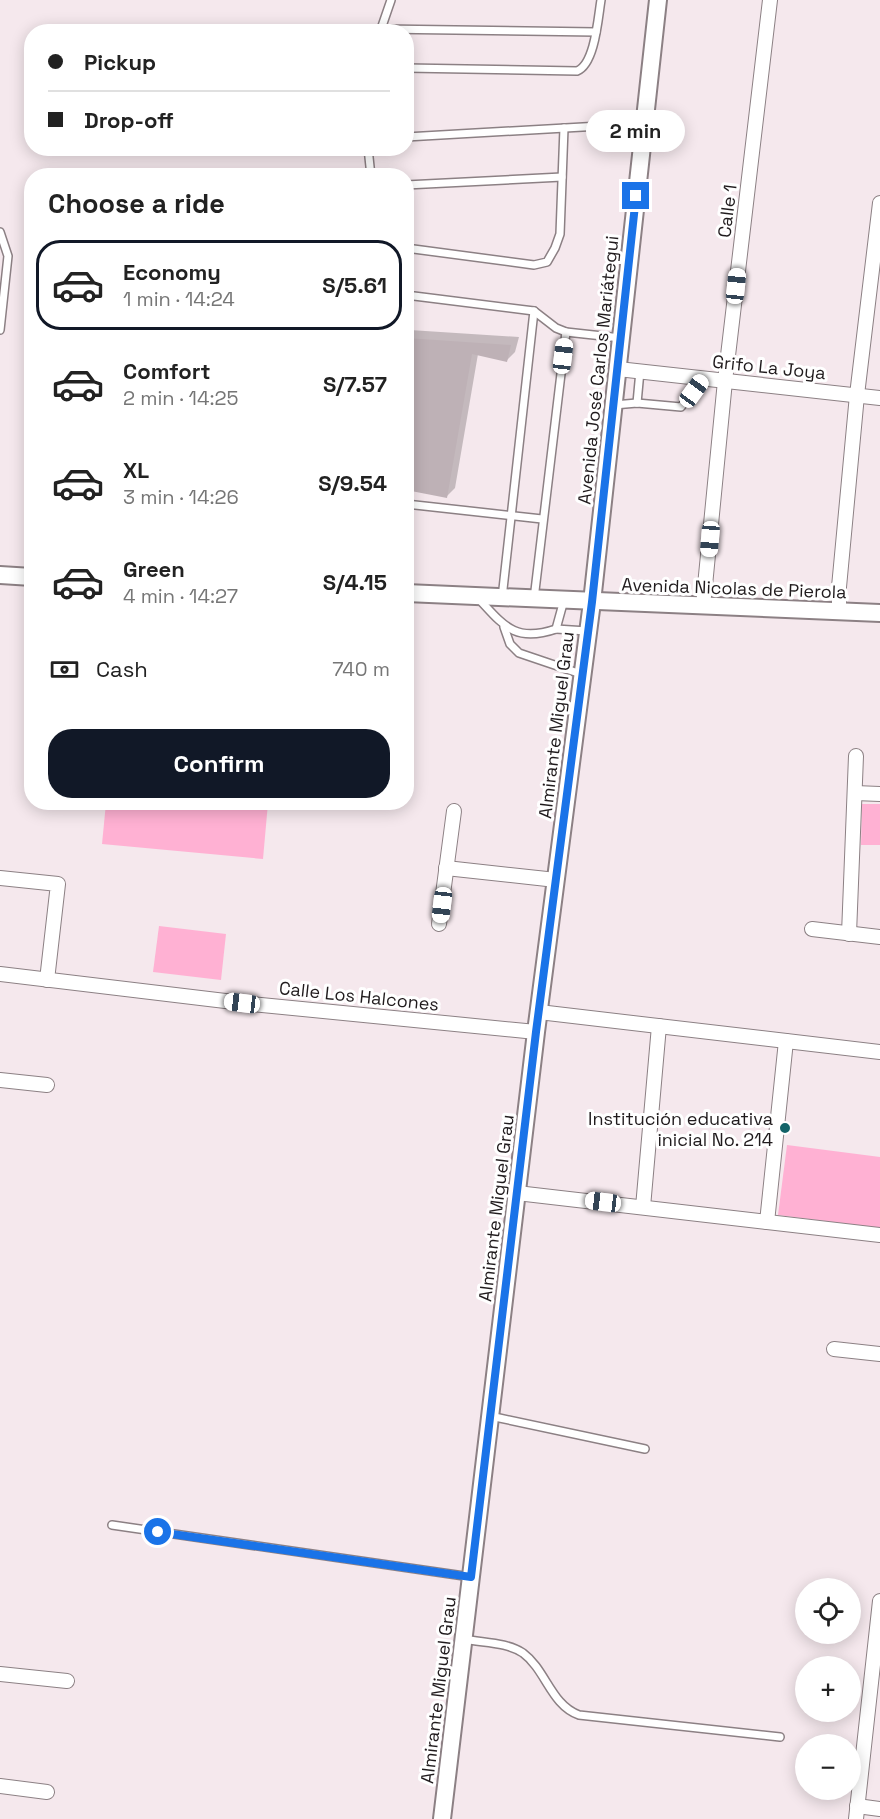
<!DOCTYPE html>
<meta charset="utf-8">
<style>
:root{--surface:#fff;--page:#f6f6f6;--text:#222;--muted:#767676;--line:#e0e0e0;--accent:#111827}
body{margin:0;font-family:"Space Grotesk",sans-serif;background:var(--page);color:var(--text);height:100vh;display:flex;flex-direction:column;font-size:22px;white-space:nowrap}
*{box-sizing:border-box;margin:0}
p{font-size:20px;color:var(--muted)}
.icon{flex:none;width:33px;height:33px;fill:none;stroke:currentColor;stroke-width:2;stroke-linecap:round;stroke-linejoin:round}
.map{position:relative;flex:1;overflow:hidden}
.panel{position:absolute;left:24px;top:168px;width:390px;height:642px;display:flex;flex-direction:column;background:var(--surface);border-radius:24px;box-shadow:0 3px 15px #0003}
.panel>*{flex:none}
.guide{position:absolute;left:24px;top:24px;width:390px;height:132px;border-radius:24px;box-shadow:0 3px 15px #0003;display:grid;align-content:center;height:132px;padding:0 24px;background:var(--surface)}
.tools{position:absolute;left:795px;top:1578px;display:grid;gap:12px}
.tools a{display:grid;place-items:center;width:66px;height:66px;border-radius:50%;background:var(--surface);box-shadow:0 3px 15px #0003;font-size:30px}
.end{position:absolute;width:27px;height:27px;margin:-14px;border:8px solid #1a73e8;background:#fff;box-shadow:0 0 0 3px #fff}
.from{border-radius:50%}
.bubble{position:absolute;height:42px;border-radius:21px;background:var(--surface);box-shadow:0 3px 15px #0003;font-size:20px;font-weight:600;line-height:42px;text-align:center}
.car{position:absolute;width:18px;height:36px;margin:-18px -9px;border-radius:8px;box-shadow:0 0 4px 2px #0007;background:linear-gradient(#fff 24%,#345 0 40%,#fff 0 76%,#345 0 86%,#fff 0)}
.guide b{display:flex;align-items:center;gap:21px;height:57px;font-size:22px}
.guide b+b{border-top:2px solid var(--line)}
.guide i{width:15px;height:15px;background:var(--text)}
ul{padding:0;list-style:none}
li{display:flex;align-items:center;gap:18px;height:90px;margin:0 12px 9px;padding:0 12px;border:3px solid transparent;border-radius:24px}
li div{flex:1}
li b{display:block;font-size:22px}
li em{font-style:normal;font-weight:600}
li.current{border-color:var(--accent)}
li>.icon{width:54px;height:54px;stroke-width:1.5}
h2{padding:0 24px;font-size:27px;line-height:72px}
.pay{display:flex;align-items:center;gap:15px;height:66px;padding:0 24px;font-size:22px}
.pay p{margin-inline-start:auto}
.cta{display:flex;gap:12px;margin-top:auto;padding:12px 24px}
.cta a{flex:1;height:69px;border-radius:24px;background:var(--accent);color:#fff;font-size:24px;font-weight:600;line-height:69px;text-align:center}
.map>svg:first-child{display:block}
.green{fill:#ffb1d3}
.shadow{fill:#0003}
.building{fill:#beb1b6}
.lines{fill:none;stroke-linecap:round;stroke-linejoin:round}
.service-casing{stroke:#8c8084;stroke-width:10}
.minor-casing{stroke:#8c8084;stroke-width:16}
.tertiary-casing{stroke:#8c8084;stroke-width:20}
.service{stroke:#fff;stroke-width:7}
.minor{stroke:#fff;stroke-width:14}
.tertiary{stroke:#fff;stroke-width:16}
.route{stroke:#1a73e8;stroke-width:8}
.poi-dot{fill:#136368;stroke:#fff;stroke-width:2}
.labels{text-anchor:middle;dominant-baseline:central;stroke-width:6;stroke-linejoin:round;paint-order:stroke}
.street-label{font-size:18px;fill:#201b1d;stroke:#fff}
.poi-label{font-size:18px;fill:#201b1d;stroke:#fff;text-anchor:end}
</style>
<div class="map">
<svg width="880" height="1819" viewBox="0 0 880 1819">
<rect width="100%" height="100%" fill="#f5e8ed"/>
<g class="green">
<polygon points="106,803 268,803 263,859 102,844"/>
<polygon points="862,804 880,804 880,845 861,845"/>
<polygon points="159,926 226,934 221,980 153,972"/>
<polygon points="787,1145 880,1157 880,1228 778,1215"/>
</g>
<polygon class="shadow" points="410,330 519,337 515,352 507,360 478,354 455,488 447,496 406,488 406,333"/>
<polygon class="building" points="406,338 511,345 507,362 472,354 447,498 406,490"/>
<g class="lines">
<defs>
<g id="service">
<polyline points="381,29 596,32"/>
<polyline points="380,32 391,0"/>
<path d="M406,68L577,71C595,64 598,18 601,0"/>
<polyline points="406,137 618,125 644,125"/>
<polyline points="368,148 371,176"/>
<polyline points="406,185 562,177"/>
<polyline points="0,232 8,256 0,330"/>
<polyline points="406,248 534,265 547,262 555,248 560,234 564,128"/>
<polyline points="406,295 534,311 556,328 566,332 621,338"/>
<polyline points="637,403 640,371"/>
<polyline points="614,405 637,403 681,407 703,379"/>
<polyline points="406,504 542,519"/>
<path d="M478,598C504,626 515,643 556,629L564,600"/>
<polyline points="502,598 534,311"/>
<polyline points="534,599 566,332"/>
<polyline points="504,627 510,644 519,653 581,674"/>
<polyline points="556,629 587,631"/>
<polyline points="490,1416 645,1449"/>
<polyline points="112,1525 471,1577"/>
<path d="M464,1639C482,1643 507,1642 523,1653C546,1670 551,1705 579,1715L780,1737"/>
</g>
<g id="minor">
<polyline points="618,369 880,398"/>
<polyline points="703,606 725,381 770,0"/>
<polyline points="839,612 839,587 857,395 880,203"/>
<polyline points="855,793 880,794"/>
<polyline points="446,868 556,880"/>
<polyline points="0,878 58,884 47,980"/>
<polyline points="439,924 454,811"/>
<polyline points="812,929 880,937"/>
<polyline points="849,934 856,756"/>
<polyline points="0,974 242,1003 536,1032"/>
<polyline points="539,1012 880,1052"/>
<polyline points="0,1080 47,1085"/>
<polyline points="517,1193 880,1235"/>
<polyline points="643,1207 659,1026"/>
<polyline points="767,1222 786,1041"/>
<polyline points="834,1349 880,1354"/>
<polyline points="0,1674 67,1681"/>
<polyline points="0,1786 47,1792"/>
<polyline points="857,1806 880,1809"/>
<polyline points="856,1819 880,1601"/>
</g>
<g id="tertiary">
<polyline points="0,575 32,577"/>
<polyline points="406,593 880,613"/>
<polyline points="442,1819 536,1032 592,602 658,0"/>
</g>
</defs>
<use href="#service" class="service-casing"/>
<use href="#minor" class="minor-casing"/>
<use href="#tertiary" class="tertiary-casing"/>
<use href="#service" class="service"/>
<use href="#minor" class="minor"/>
<use href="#tertiary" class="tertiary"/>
</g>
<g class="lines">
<polyline class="route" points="158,1532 471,1577 536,1032 592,602 636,196"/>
</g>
<circle class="poi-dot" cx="785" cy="1128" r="6"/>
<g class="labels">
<g class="street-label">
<text transform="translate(727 211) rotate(-83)">Calle 1</text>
<text transform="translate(769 367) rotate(6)">Grifo La Joya</text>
<text transform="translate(598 370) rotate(-84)">Avenida José Carlos Mariátegui</text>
<text transform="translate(734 588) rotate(2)">Avenida Nicolas de Pierola</text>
<text transform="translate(556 725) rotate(-83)">Almirante Miguel Grau</text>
<text transform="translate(359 996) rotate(6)">Calle Los Halcones</text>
<text transform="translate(496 1208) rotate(-83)">Almirante Miguel Grau</text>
<text transform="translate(438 1690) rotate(-83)">Almirante Miguel Grau</text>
</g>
<g class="poi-label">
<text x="773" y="1118">Institución educativa<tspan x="773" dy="21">inicial No. 214</tspan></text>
</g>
</g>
</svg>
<div class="tools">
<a><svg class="icon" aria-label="locate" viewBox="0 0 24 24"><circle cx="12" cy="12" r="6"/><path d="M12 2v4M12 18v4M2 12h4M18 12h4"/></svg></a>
<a>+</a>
<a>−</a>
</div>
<i class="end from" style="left:158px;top:1532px"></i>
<i class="end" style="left:636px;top:196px"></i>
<div class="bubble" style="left:586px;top:110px;width:99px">2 min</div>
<i class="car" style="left:736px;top:286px;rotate:6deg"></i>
<i class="car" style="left:563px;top:356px;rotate:7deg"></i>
<i class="car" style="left:694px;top:391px;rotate:36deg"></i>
<i class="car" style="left:710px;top:539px;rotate:185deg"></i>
<i class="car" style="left:442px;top:905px;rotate:187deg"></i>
<i class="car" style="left:242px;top:1003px;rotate:277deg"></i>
<i class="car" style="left:603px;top:1202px;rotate:277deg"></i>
<div class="guide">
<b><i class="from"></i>Pickup</b>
<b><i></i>Drop-off</b>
</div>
<section class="panel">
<h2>Choose a ride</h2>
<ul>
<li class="current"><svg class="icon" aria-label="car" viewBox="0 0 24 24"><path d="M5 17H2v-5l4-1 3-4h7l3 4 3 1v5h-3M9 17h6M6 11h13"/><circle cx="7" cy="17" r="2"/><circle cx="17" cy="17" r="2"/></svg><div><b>Economy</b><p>1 min · 14:24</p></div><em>S/5.61</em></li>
<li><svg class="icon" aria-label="car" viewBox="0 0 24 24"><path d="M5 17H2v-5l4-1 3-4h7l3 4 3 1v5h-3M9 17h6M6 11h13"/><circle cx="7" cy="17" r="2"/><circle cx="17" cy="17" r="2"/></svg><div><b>Comfort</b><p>2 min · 14:25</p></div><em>S/7.57</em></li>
<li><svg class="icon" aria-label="car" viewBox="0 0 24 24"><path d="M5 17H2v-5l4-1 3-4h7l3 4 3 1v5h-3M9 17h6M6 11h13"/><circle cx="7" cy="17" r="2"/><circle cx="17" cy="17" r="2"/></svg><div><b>XL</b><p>3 min · 14:26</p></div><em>S/9.54</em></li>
<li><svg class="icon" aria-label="car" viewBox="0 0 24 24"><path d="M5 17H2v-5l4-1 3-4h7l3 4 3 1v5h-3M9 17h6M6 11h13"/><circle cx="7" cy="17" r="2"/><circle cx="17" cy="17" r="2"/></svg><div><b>Green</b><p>4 min · 14:27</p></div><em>S/4.15</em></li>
</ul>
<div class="pay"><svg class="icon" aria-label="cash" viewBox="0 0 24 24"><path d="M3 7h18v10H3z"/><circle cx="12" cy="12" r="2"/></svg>Cash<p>740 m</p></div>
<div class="cta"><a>Confirm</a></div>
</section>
</div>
